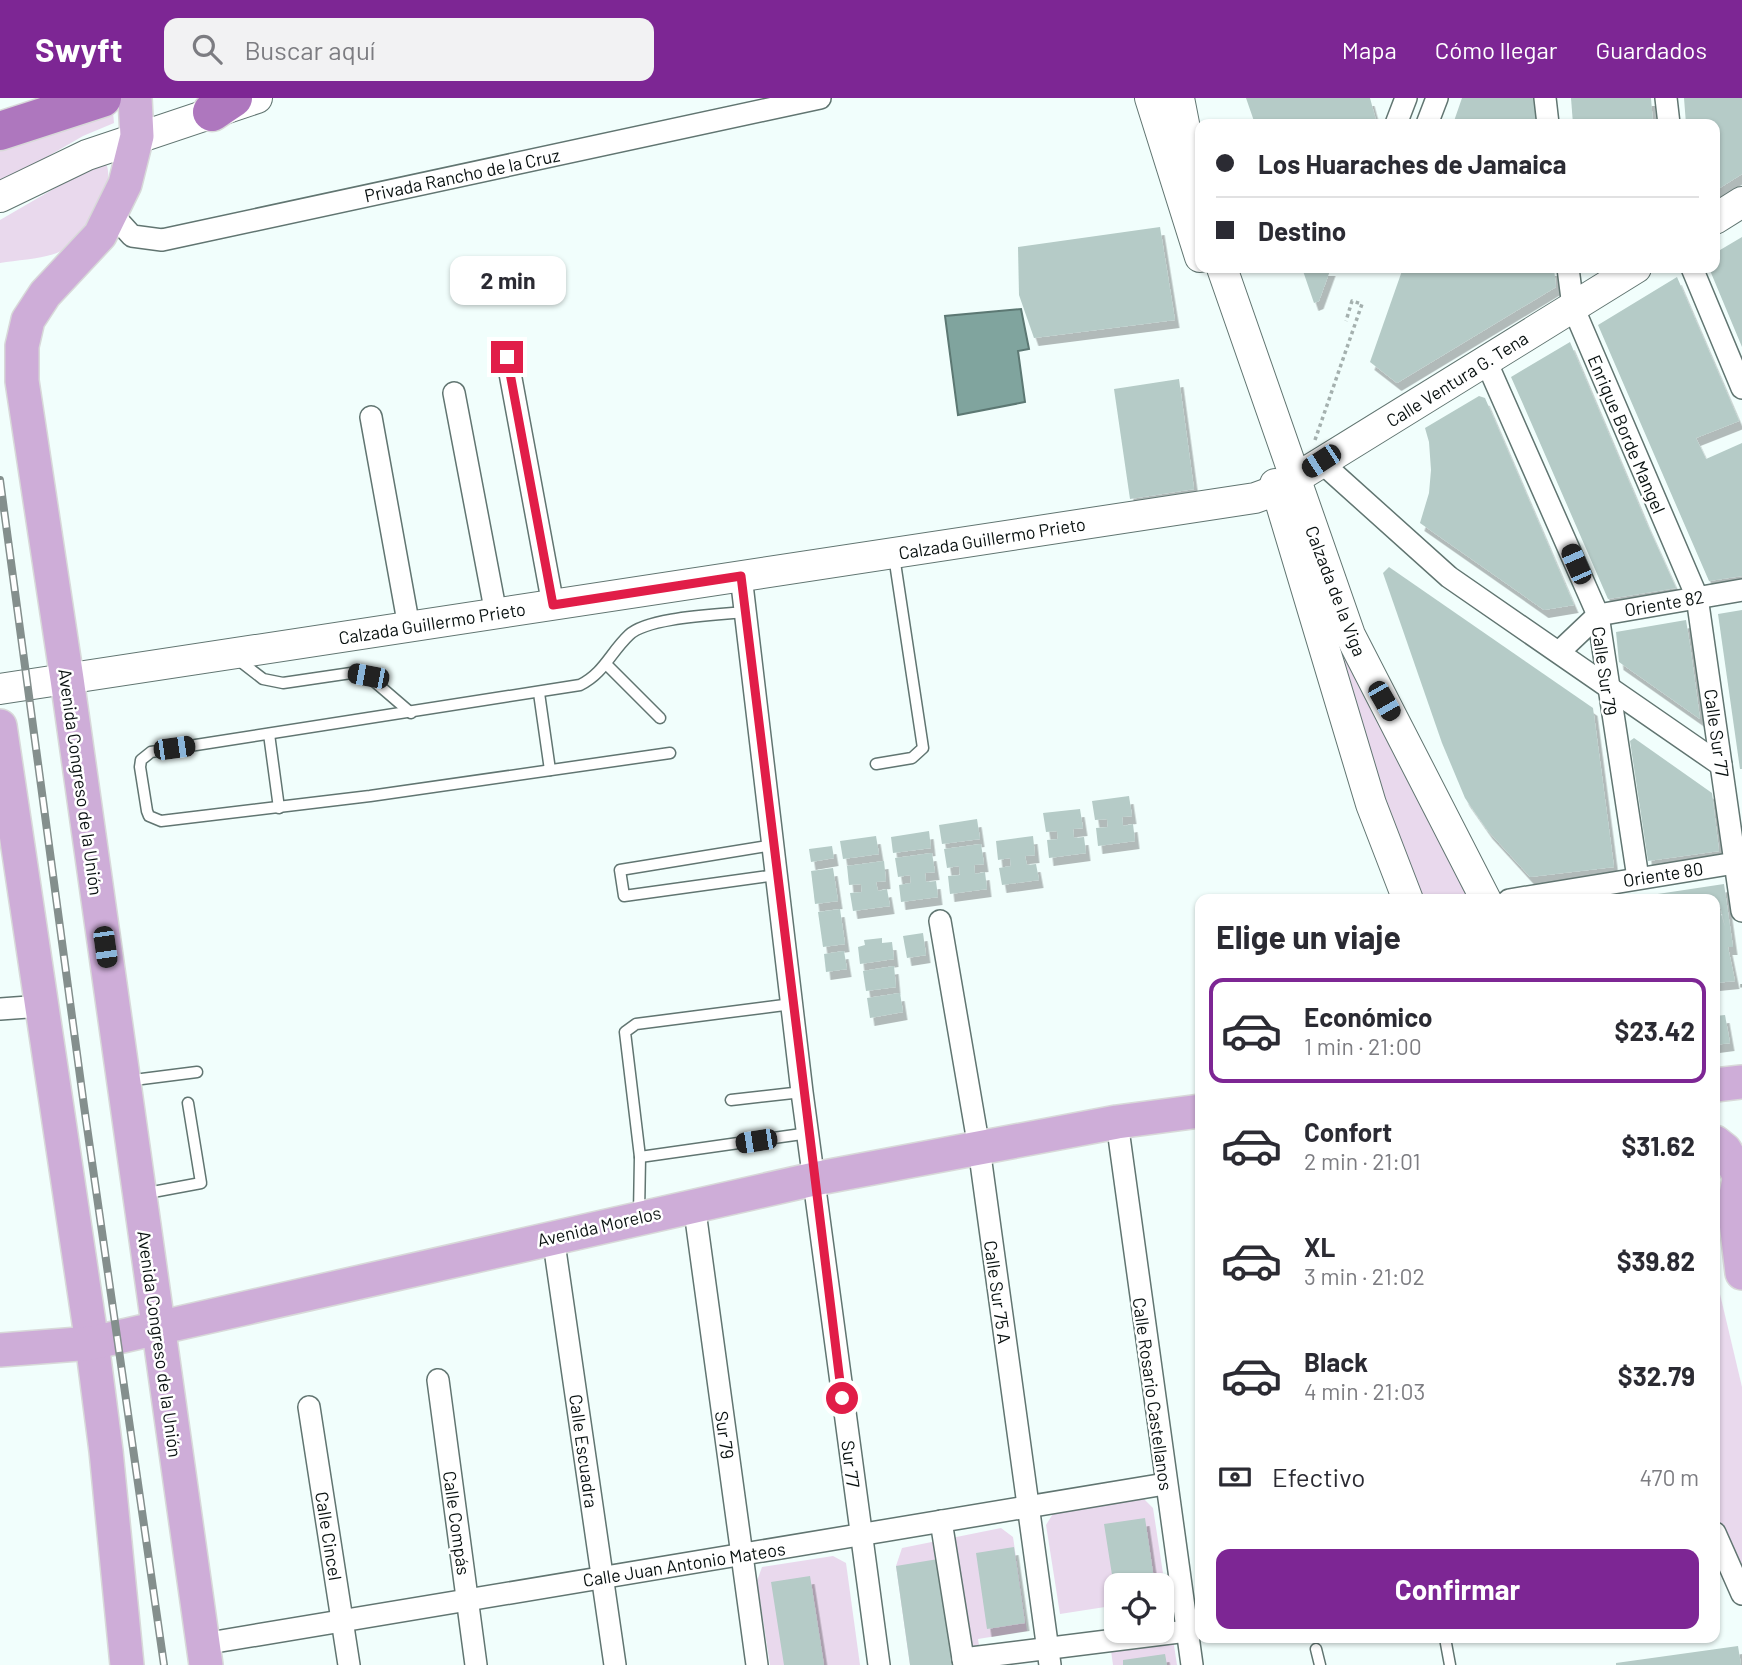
<!DOCTYPE html>
<html lang="es">
<meta charset="utf-8">
<style>
:root{--surface:#fff;--page:#f2f2f3;--text:#2b2b33;--muted:#7c7c81;--line:#e1e1e2;--accent:#7d2694}
body{margin:0;font-family:Barlow,sans-serif;background:var(--page);color:var(--text);height:100vh;display:flex;flex-direction:column;font-size:26px;white-space:nowrap}
*{box-sizing:border-box;margin:0}
p{font-size:23px;color:var(--muted)}
.icon{flex:none;width:38px;height:38px;fill:none;stroke:currentColor;stroke-width:2;stroke-linecap:round;stroke-linejoin:round}
.map{position:relative;flex:1;overflow:hidden}
.details{position:absolute;left:1195px;top:796px;width:525px;height:749px;display:flex;flex-direction:column;background:var(--surface);border-radius:14px;box-shadow:0 2px 5px #0004}
.details>*{flex:none}
.top-card{position:absolute;left:1195px;top:21px;width:525px;height:154px;border-radius:14px;box-shadow:0 2px 5px #0004;display:grid;align-content:center;height:154px;padding:0 21px;background:var(--surface)}
.controls{position:absolute;left:1104px;top:1475px;display:grid;gap:14px}
.controls a{display:grid;place-items:center;width:70px;height:70px;border-radius:14px;background:var(--surface);box-shadow:0 2px 5px #0004;font-size:35px}
.end{position:absolute;width:32px;height:32px;margin:-16px;border:9px solid #e11d48;background:#fff;box-shadow:0 0 0 4px #fff}
.from{border-radius:50%}
.bubble{position:absolute;height:49px;border-radius:14px;background:var(--surface);box-shadow:0 2px 5px #0004;font-size:23px;font-weight:700;line-height:49px;text-align:center}
.car{position:absolute;width:21px;height:42px;margin:-21px -10px;border-radius:9px;box-shadow:0 0 5px 2px #0007;background:linear-gradient(#222 24%,#8ab4d8 0 40%,#222 0 76%,#8ab4d8 0 86%,#222 0)}
.top-card b{display:flex;align-items:center;gap:24px;height:66px;font-size:26px}
.top-card b+b{border-top:2px solid var(--line)}
.top-card i{width:18px;height:18px;background:var(--text)}
ul{padding:0;list-style:none}
li{display:flex;align-items:center;gap:21px;height:105px;margin:0 14px 10px;padding:0 7px;border:4px solid transparent;border-radius:14px}
li div{flex:1}
li b{display:block;font-size:26px}
li em{font-style:normal;font-weight:700}
li.selected{border-color:var(--accent)}
li>.icon{width:63px;height:63px;stroke-width:1.5}
h2{padding:0 21px;font-size:32px;line-height:84px}
.pay{display:flex;align-items:center;gap:18px;height:77px;padding:0 21px;font-size:26px}
.pay p{margin-inline-start:auto}
.cta{display:flex;gap:14px;margin-top:auto;padding:14px 21px}
.cta a{flex:1;height:80px;border-radius:14px;background:var(--accent);color:#fff;font-size:28px;font-weight:700;line-height:80px;text-align:center}
header{display:flex;align-items:center;gap:42px;box-sizing:border-box;height:98px;padding:0 35px;background:var(--accent);color:#fff}
header strong{font-size:33px}
nav{display:flex;gap:38px;margin-inline-start:auto;font-size:24px}
.search{width:490px;height:63px;background:var(--page);display:flex;align-items:center;gap:18px;box-sizing:border-box;padding:0 24px;border-radius:14px;color:var(--muted);font-size:26px}
.map>svg:first-child{display:block}
.green{fill:#e9d9ed;fill-rule:evenodd}
.water{fill:#80a49e;stroke:#5c7873;stroke-width:2}
.building{fill:#b5cbc7;filter:url(#shadow)}
.lines{fill:none;stroke-linecap:round;stroke-linejoin:round}
.lane-casing{stroke:#617571;stroke-width:13}
.street-casing{stroke:#617571;stroke-width:24}
.secondary-casing{stroke:#617571;stroke-width:32}
.primary-casing{stroke:#d8d9d9;stroke-width:36}
.highway-casing{stroke:#d8d9d9;stroke-width:41}
.path{stroke:#a4b0ae;stroke-width:3.5;stroke-dasharray:3.5 3.5;stroke-linecap:butt}
.lane{stroke:#fff;stroke-width:10}
.street{stroke:#fff;stroke-width:21}
.secondary{stroke:#fff;stroke-width:30}
.primary{stroke:#ceadd8;stroke-width:33}
.highway{stroke:#ae77be;stroke-width:38}
.rail-casing{stroke:#848f8d;stroke-width:8}
.rail{stroke:#fff;stroke-width:5;stroke-dasharray:16;stroke-linecap:butt}
.route{stroke:#e11d48;stroke-width:9}
.labels{text-anchor:middle;dominant-baseline:central;stroke-width:5;stroke-linejoin:round;paint-order:stroke}
.street-label{font-size:18px;fill:#091110;stroke:#fff}
</style>
<header>
<strong>Swyft</strong>
<div class="search"><svg class="icon" aria-label="search" viewBox="0 0 24 24"><circle cx="10" cy="10" r="6"/><path d="M15 15l6 6"/></svg>Buscar aquí</div>
<nav><a>Mapa</a><a>Cómo llegar</a><a>Guardados</a></nav>
</header>
<div class="map">
<svg width="1742" height="1567" viewBox="0 0 1742 1567">
<defs>
<filter id="shadow"><feDropShadow dx="4.5" dy="8" stdDeviation="0" flood-color="#0004"/></filter>
</defs>
<rect width="100%" height="100%" fill="#f1fefc"/>
<g class="green">
<polygon points="113,14 114,25 83,38 0,86 0,51"/>
<path d="M100,64L107,68C115,95 83,142 59,154C43,161 18,162 0,165V122Z"/>
<polygon points="1328,528 1346,554 1470,801 1419,801"/>
<polygon points="1715,1175 1742,1289 1742,1477 1715,1421"/>
<path d="M1144,1401L1153,1410L1177,1567H1113L1105,1509L1060,1516L1046,1427L1054,1414ZM1116,1488H1162V1533H1116Z"/>
<polygon points="1001,1430 1013,1439 1027,1533 978,1541 982,1567 910,1567 896,1468 902,1450"/>
<polygon points="833,1458 846,1465 860,1567 770,1567 757,1483 762,1469"/>
</g>
<polygon class="water" points="1021,211 1029,251 1018,253 1025,304 958,317 945,218"/>
<g class="building">
<polygon points="1246,0 1370,0 1377,26 1255,26"/>
<polygon points="1462,0 1537,0 1540,26 1453,26"/>
<polygon points="1571,0 1651,0 1653,26 1573,26"/>
<polygon points="1684,0 1742,0 1742,76 1715,93 1715,26 1686,26"/>
<polygon points="1160,129 1175,222 1034,240 1019,197 1018,149"/>
<polygon points="1742,139 1742,249 1709,170 1715,170 1715,155"/>
<polygon points="1302,170 1331,170 1319,203 1314,205"/>
<polygon points="1403,170 1554,170 1556,189 1397,285 1370,264"/>
<polygon points="1677,179 1739,323 1696,340 1706,361 1742,345 1742,478 1709,483 1598,227"/>
<polygon points="1570,244 1646,424 1676,490 1608,501 1523,306 1511,279"/>
<polygon points="1179,281 1194,391 1130,401 1114,291"/>
<polygon points="1479,298 1485,300 1574,507 1544,512 1420,425 1429,395 1431,372 1429,344 1425,330"/>
<polygon points="1389,469 1593,610 1614,769 1530,779 1488,733 1465,700 1442,645 1383,475"/>
<polygon points="1742,512 1742,671 1740,671 1718,516"/>
<polygon points="1686,522 1691,554 1700,621 1619,564 1616,534"/>
<polygon points="1634,640 1712,695 1719,753 1648,763 1630,643"/>
<polygon points="1129,698 1132,718 1122,719 1123,728 1133,726 1135,743 1098,748 1096,730 1108,729 1107,721 1095,722 1092,703"/>
<polygon points="1080,711 1083,730 1073,731 1074,740 1084,739 1086,755 1049,760 1047,742 1058,741 1057,733 1046,734 1043,715"/>
<polygon points="977,721 980,741 942,746 939,727"/>
<polygon points="929,733 931,750 893,755 891,739"/>
<polygon points="876,738 879,756 843,761 840,743"/>
<polygon points="1033,738 1035,757 1025,758 1027,767 1036,766 1039,782 1002,787 999,770 1011,768 1010,760 998,762 996,743"/>
<polygon points="981,746 984,766 974,767 975,776 985,774 987,791 950,796 948,778 960,777 959,768 947,770 944,751"/>
<polygon points="832,748 834,760 811,764 809,751"/>
<polygon points="932,755 935,774 925,775 926,784 936,783 938,799 901,804 899,787 911,785 910,777 898,779 895,760"/>
<polygon points="884,763 886,783 876,784 878,793 887,791 890,808 853,813 850,795 862,794 861,786 849,787 847,768"/>
<polygon points="833,770 838,803 815,806 811,773"/>
<polygon points="1724,786 1733,849 1728,849 1735,883 1715,885 1715,810 1719,809 1725,829 1720,807 1715,809 1715,802 1631,800"/>
<polygon points="840,811 845,846 823,849 818,814"/>
<polygon points="923,835 926,857 907,860 903,838"/>
<polygon points="882,840 882,845 892,844 894,861 860,866 858,849 865,847 864,842"/>
<polygon points="844,853 847,871 826,874 824,856"/>
<polygon points="894,868 896,889 866,893 863,873"/>
<polygon points="900,895 903,914 870,920 867,900"/>
<polygon points="1725,917 1730,945 1715,947 1715,918"/>
<polygon points="1145,1420 1155,1488 1116,1488 1115,1496 1104,1426"/>
<polygon points="1014,1449 1025,1525 987,1531 976,1455"/>
<polygon points="938,1461 953,1567 910,1567 896,1468"/>
<polygon points="810,1478 824,1567 784,1567 771,1484"/>
<polygon points="1738,1548 1741,1567 1616,1567 1616,1565"/>
<polygon points="1165,1556 1167,1567 1123,1567 1123,1562"/>
</g>
<g class="lines">
<defs>
<g id="lane">
<polyline points="236,560 263,581 283,585 351,575 368,578 411,615"/>
<polyline points="607,567 660,620"/>
<polyline points="539,595 550,672"/>
<polyline points="269,636 279,710"/>
<path d="M670,655L370,698L161,723L149,718L147,713L140,669L141,662L151,654L580,587C604,575 610,555 629,537C648,519 717,517 745,514"/>
<polyline points="876,666 912,660 923,650 894,458"/>
<polyline points="773,747 620,772 624,798 776,777"/>
<polyline points="126,983 197,974"/>
<polyline points="731,1002 802,994"/>
<polyline points="640,1059 809,1035"/>
<polyline points="142,1096 201,1085 188,1005"/>
<polyline points="639,1116 640,1059 625,934 636,926 792,906"/>
<polyline points="1445,1540 1450,1567"/>
<polyline points="1316,1551 1320,1567"/>
</g>
<g id="street">
<polyline points="1545,0 1548,26"/>
<polyline points="1666,0 1669,26"/>
<polyline points="1396,26 1406,0"/>
<polyline points="1427,26 1437,0"/>
<polyline points="112,116 132,138 162,142 820,0"/>
<polyline points="1568,170 1573,209 1697,499 1742,813"/>
<polyline points="1692,170 1742,290"/>
<polyline points="507,259 553,507"/>
<polyline points="1486,263 1598,517 1638,780"/>
<polyline points="454,295 496,516"/>
<polyline points="371,319 409,529"/>
<polyline points="1321,364 1449,479 1721,667"/>
<polyline points="741,478 802,994 879,1567"/>
<polyline points="1559,554 1598,517 1742,492"/>
<polyline points="1509,802 1735,765"/>
<polyline points="940,823 979,1050 1050,1567"/>
<polyline points="0,911 42,908"/>
<polyline points="1117,1024 1192,1567"/>
<polyline points="694,1106 757,1567"/>
<polyline points="553,1138 615,1567"/>
<polyline points="438,1282 476,1567"/>
<polyline points="309,1309 349,1567"/>
<polyline points="941,1423 964,1567"/>
<polyline points="1715,1435 1742,1496"/>
<polyline points="203,1546 1165,1386"/>
<polyline points="963,1561 1187,1533"/>
</g>
<g id="secondary">
<polyline points="1150,0 1200,159"/>
<polyline points="1179,0 1197,92"/>
<polyline points="0,99 87,57 257,0"/>
<polyline points="1715,121 1742,104"/>
<polyline points="1222,170 1350,537 1486,802"/>
<polyline points="1275,386 1371,706 1408,802"/>
<polyline points="0,591 1255,400 1277,392 1636,170"/>
</g>
<g id="primary">
<polyline points="135,0 137,38 125,86 100,137 45,196 28,222 22,248 22,283 67,581 206,1567"/>
<polyline points="0,628 92,1245 106,1353 127,1567"/>
<polyline points="1715,987 1742,984"/>
<polyline points="1715,1044 1725,1052 1739,1077"/>
<polyline points="1742,1066 1734,1107 1742,1175"/>
<polyline points="0,1252 92,1245 814,1081 1117,1024 1200,1013"/>
</g>
<g id="highway">
<polyline points="212,14 233,0"/>
<polyline points="0,33 102,0"/>
</g>
</defs>
<use href="#lane" class="lane-casing"/>
<use href="#street" class="street-casing"/>
<use href="#secondary" class="secondary-casing"/>
<use href="#primary" class="primary-casing"/>
<use href="#highway" class="highway-casing"/>
<g class="path">
<polyline points="1315,342 1362,206 1352,203 1346,223"/>
<polyline points="1742,886 1742,891"/>
</g>
<use href="#lane" class="lane"/>
<use href="#street" class="street"/>
<use href="#secondary" class="secondary"/>
<use href="#primary" class="primary"/>
<use href="#highway" class="highway"/>
<defs>
<polyline id="rail" points="0,382 84,1008 164,1567"/>
</defs>
<use href="#rail" class="rail-casing"/>
<use href="#rail" class="rail"/>
</g>
<g class="lines">
<polyline class="route" points="507,259 553,507 741,478 842,1300"/>
</g>
<g class="labels">
<g class="street-label">
<text transform="translate(462 77) rotate(-12)">Privada Rancho de la Cruz</text>
<text transform="translate(1457 281) rotate(-32)">Calle Ventura G. Tena</text>
<text transform="translate(1627 336) rotate(67)">Enrique Borde Mangel</text>
<text transform="translate(992 440) rotate(-9)">Calzada Guillermo Prieto</text>
<text transform="translate(1336 493) rotate(69)">Calzada de la Viga</text>
<text transform="translate(1664 505) rotate(-10)">Oriente 82</text>
<text transform="translate(432 525) rotate(-9)">Calzada Guillermo Prieto</text>
<text transform="translate(1605 573) rotate(82)">Calle Sur 79</text>
<text transform="translate(1717 635) rotate(82)">Calle Sur 77</text>
<text transform="translate(81 684) rotate(82)">Avenida Congreso de la Unión</text>
<text transform="translate(1663 776) rotate(-9)">Oriente 80</text>
<text transform="translate(599 1128) rotate(-13)">Avenida Morelos</text>
<text transform="translate(998 1194) rotate(82)">Calle Sur 75 A</text>
<text transform="translate(160 1246) rotate(82)">Avenida Congreso de la Unión</text>
<text transform="translate(1153 1296) rotate(82)">Calle Rosario Castellanos</text>
<text transform="translate(725 1337) rotate(82)">Sur 79</text>
<text transform="translate(584 1353) rotate(82)">Calle Escuadra</text>
<text transform="translate(851 1366) rotate(83)">Sur 77</text>
<text transform="translate(457 1425) rotate(82)">Calle Compás</text>
<text transform="translate(329 1438) rotate(81)">Calle Cincel</text>
<text transform="translate(684 1466) rotate(-9)">Calle Juan Antonio Mateos</text>
</g>
</g>
</svg>
<div class="controls">
<a><svg class="icon" aria-label="locate" viewBox="0 0 24 24"><circle cx="12" cy="12" r="6"/><path d="M12 2v4M12 18v4M2 12h4M18 12h4"/></svg></a>
</div>
<i class="end from" style="left:842px;top:1300px"></i>
<i class="end" style="left:507px;top:259px"></i>
<div class="bubble" style="left:450px;top:158px;width:116px">2 min</div>
<i class="car" style="left:1321px;top:363px;rotate:237deg"></i>
<i class="car" style="left:1576px;top:466px;rotate:336deg"></i>
<i class="car" style="left:368px;top:578px;rotate:281deg"></i>
<i class="car" style="left:1384px;top:603px;rotate:150deg"></i>
<i class="car" style="left:174px;top:650px;rotate:82deg"></i>
<i class="car" style="left:105px;top:849px;rotate:172deg"></i>
<i class="car" style="left:756px;top:1043px;rotate:261deg"></i>
<div class="top-card">
<b><i class="from"></i>Los Huaraches de Jamaica</b>
<b><i></i>Destino</b>
</div>
<section class="details">
<h2>Elige un viaje</h2>
<ul>
<li class="selected"><svg class="icon" aria-label="car" viewBox="0 0 24 24"><path d="M5 17H2v-5l4-1 3-4h7l3 4 3 1v5h-3M9 17h6M6 11h13"/><circle cx="7" cy="17" r="2"/><circle cx="17" cy="17" r="2"/></svg><div><b>Económico</b><p>1 min · 21:00</p></div><em>$23.42</em></li>
<li><svg class="icon" aria-label="car" viewBox="0 0 24 24"><path d="M5 17H2v-5l4-1 3-4h7l3 4 3 1v5h-3M9 17h6M6 11h13"/><circle cx="7" cy="17" r="2"/><circle cx="17" cy="17" r="2"/></svg><div><b>Confort</b><p>2 min · 21:01</p></div><em>$31.62</em></li>
<li><svg class="icon" aria-label="car" viewBox="0 0 24 24"><path d="M5 17H2v-5l4-1 3-4h7l3 4 3 1v5h-3M9 17h6M6 11h13"/><circle cx="7" cy="17" r="2"/><circle cx="17" cy="17" r="2"/></svg><div><b>XL</b><p>3 min · 21:02</p></div><em>$39.82</em></li>
<li><svg class="icon" aria-label="car" viewBox="0 0 24 24"><path d="M5 17H2v-5l4-1 3-4h7l3 4 3 1v5h-3M9 17h6M6 11h13"/><circle cx="7" cy="17" r="2"/><circle cx="17" cy="17" r="2"/></svg><div><b>Black</b><p>4 min · 21:03</p></div><em>$32.79</em></li>
</ul>
<div class="pay"><svg class="icon" aria-label="cash" viewBox="0 0 24 24"><path d="M3 7h18v10H3z"/><circle cx="12" cy="12" r="2"/></svg>Efectivo<p>470 m</p></div>
<div class="cta"><a>Confirmar</a></div>
</section>
</div>
